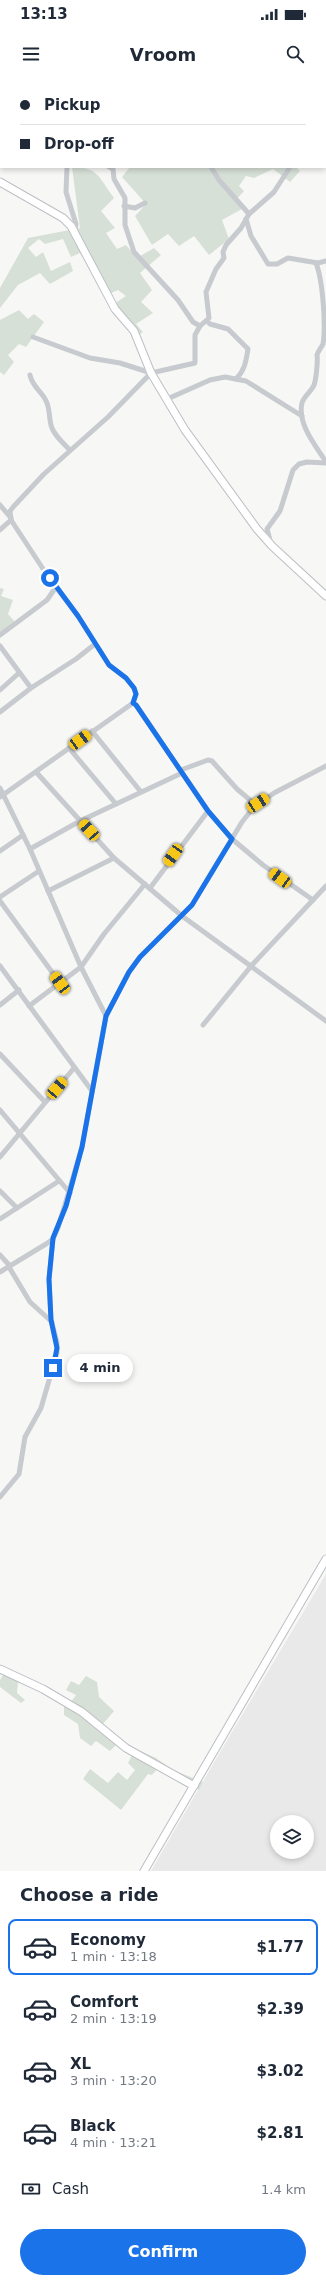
<!DOCTYPE html>
<meta charset="utf-8">
<style>
:root{--surface:#fff;--page:#f6f6f7;--text:#1f2937;--muted:#747a83;--line:#e0e1e3;--accent:#1a73e8}
body{margin:0;font-family:"DejaVu Sans",sans-serif;background:var(--page);color:var(--text);height:100vh;display:flex;flex-direction:column;font-size:15px;white-space:nowrap}
*{box-sizing:border-box;margin:0}
p{font-size:13px;color:var(--muted)}
.icon{flex:none;width:22px;height:22px;fill:none;stroke:currentColor;stroke-width:2;stroke-linecap:round;stroke-linejoin:round}
.map{position:relative;height:1791px;overflow:hidden}
.details{display:flex;flex-direction:column;background:var(--surface);flex:1}
.details>*{flex:none}
.hud{position:absolute;left:0px;top:0px;width:326px;height:88px;box-shadow:0 2px 6px #0003;display:grid;align-content:center;height:88px;padding:0 20px;background:var(--surface)}
.tools{position:absolute;left:270px;top:1735px;display:grid;gap:8px}
.tools a{display:grid;place-items:center;width:44px;height:44px;border-radius:50%;background:var(--surface);box-shadow:0 2px 6px #0003;font-size:20px}
.end{position:absolute;width:18px;height:18px;margin:-9px;border:5px solid #1a73e8;background:#fff;box-shadow:0 0 0 2px #fff}
.from{border-radius:50%}
.bubble{position:absolute;height:28px;border-radius:14px;background:var(--surface);box-shadow:0 2px 6px #0003;font-size:13px;font-weight:600;line-height:28px;text-align:center}
.car{position:absolute;width:12px;height:24px;margin:-12px -6px;border-radius:5px;box-shadow:0 0 3px 1px #0007;background:linear-gradient(#f5c518 24%,#345 0 40%,#f5c518 0 76%,#345 0 86%,#f5c518 0)}
.hud b{display:flex;align-items:center;gap:14px;height:38px;font-size:15px}
.hud b+b{border-top:1px solid var(--line)}
.hud i{width:10px;height:10px;background:var(--text)}
ul{padding:0;list-style:none}
li{display:flex;align-items:center;gap:12px;height:56px;margin:0 8px 6px;padding:0 12px;border:2px solid transparent;border-radius:8px}
li div{flex:1}
li b{display:block;font-size:15px}
li em{font-style:normal;font-weight:600}
li.on{border-color:var(--accent)}
li>.icon{width:36px;height:36px;stroke-width:1.5}
h2{padding:0 20px;font-size:18px;line-height:48px}
.pay{display:flex;align-items:center;gap:10px;height:44px;padding:0 20px;font-size:15px}
.pay p{margin-inline-start:auto}
.cta{display:flex;gap:8px;margin-top:auto;padding:8px 20px}
.cta a{flex:1;height:46px;border-radius:24px;background:var(--accent);color:#fff;font-size:16px;font-weight:600;line-height:46px;text-align:center}
.status{display:flex;justify-content:space-between;align-items:center;height:28px;padding:0 20px;background:var(--surface);direction:ltr}
.status svg{height:11px;fill:currentColor}
header{display:flex;justify-content:space-between;align-items:center;height:52px;padding:0 20px;background:var(--surface);font-size:18px;font-weight:600}
.map>svg:first-child{display:block}
.built{fill:#e8e9e8;fill-rule:evenodd}
.green{fill:#d7e0d6}
.lines{fill:none;stroke-linecap:round;stroke-linejoin:round}
.secondary-casing{stroke:#bcbfc5;stroke-width:9}
.street{stroke:#c7cace;stroke-width:5}
.secondary{stroke:#fff;stroke-width:7}
.route{stroke:#1a73e8;stroke-width:5}
</style>
<div class="status"><b>13:13</b><svg viewBox="0 0 49 12"><path d="M0 12V9h3v3zM5 12V6h3v6zM10 12V3h3v9zM15 12V0h3v12zM26 1h20v11H26zM47 4h2v5h-2z"/></svg></div>
<header><svg class="icon" aria-label="menu" viewBox="0 0 24 24"><path d="M4 6h16M4 12h16M4 18h16"/></svg>Vroom<svg class="icon" aria-label="search" viewBox="0 0 24 24"><circle cx="10" cy="10" r="6"/><path d="M15 15l6 6"/></svg></header>
<div class="map">
<svg width="326" height="1791" viewBox="0 0 326 1791">
<rect width="100%" height="100%" fill="#f7f8f5"/>
<path class="built" d="M326,1494V1791H151L219,1674ZM277,1742H307V1772H277Z"/>
<g class="green">
<path d="M72,87C99,87 99,98 114,118L101,131L115,148L106,153L117,169L126,165L137,178L154,168L161,175L140,193L152,210L141,222L153,233L136,244L143,252L136,257L109,227L126,216L118,210L109,214L80,173L71,177L63,159L45,164L39,159L28,168L36,177L43,172L51,191L70,182L73,191L50,204L40,193L18,205L0,228V208L28,158L80,148Z"/>
<polygon points="130,87 296,87 300,91 290,102 273,89 254,98 246,96 239,106 244,111 235,121 242,129 222,140 229,159 209,175 194,156 179,166 168,154 152,165 135,136 146,124 122,97"/>
<polygon points="19,230 28,239 34,234 44,242 26,267 19,264 8,275 14,282 4,295 0,292 0,240"/>
<polygon points="0,508 4,509 1,516 13,520 8,534 17,544 0,557"/>
<polygon points="0,1586 11,1590 71,1622 76,1615 66,1610 71,1601 79,1605 86,1596 97,1602 99,1617 114,1631 102,1645 125,1664 156,1678 173,1690 203,1702 199,1710 158,1688 152,1695 148,1694 121,1730 83,1699 90,1689 108,1703 118,1692 127,1700 135,1690 128,1683 132,1675 116,1665 110,1671 96,1661 91,1666 80,1658 78,1644 64,1635 64,1622 21,1600 18,1602 17,1613 25,1620 21,1623 0,1607 0,1600 5,1592"/>
</g>
<g class="lines">
<defs>
<g id="secondary">
<polyline points="0,102 63,138 71,146 115,229 134,251 151,293 185,350 257,449 272,466 326,516"/>
<polyline points="0,1589 43,1609 82,1632 126,1668 194,1706"/>
<polyline points="144,1791 326,1479"/>
</g>
</defs>
<use href="#secondary" class="secondary-casing"/>
<g class="street">
<polyline points="325,36 326,37"/>
<polyline points="325,69 326,69"/>
<polyline points="67,87 66,112 76,144 75,151"/>
<polyline points="109,87 113,89 114,99 125,118 125,145 134,172 178,220 193,242 200,246"/>
<polyline points="211,87 219,100 249,134"/>
<polyline points="124,126 135,128 145,123"/>
<polyline points="246,139 251,156 268,184 277,184 288,178 318,183 326,181"/>
<path d="M316,183C323,201 326,246 323,264C321,268 318,271 317,275C318,281 316,300 314,305C311,312 304,316 302,323C297,344 316,366 326,382"/>
<path d="M207,241L210,244L228,249L248,269C246,281 245,290 236,299"/>
<polyline points="33,257 90,278 120,283 151,293 195,283 195,255 200,246 209,238 206,212 216,189 224,178 223,172 226,165 241,148 249,134 274,112 290,87"/>
<path d="M30,295C32,307 43,312 47,323C50,331 49,338 51,345C53,354 63,363 70,370"/>
<polyline points="165,320 210,300 225,297 246,301 302,336"/>
<polyline points="0,425 11,438"/>
<polyline points="0,450 11,440 10,431 14,426 44,394 108,337 151,293"/>
<polyline points="271,464 267,449 280,431 293,390 299,384 307,382 326,383"/>
<polyline points="0,555 47,520 56,507"/>
<polyline points="0,566 31,608 76,579 95,564"/>
<polyline points="0,610 19,593"/>
<polyline points="133,623 136,625 208,731 232,759 263,785 313,820"/>
<polyline points="0,632 31,608"/>
<polyline points="92,651 141,712"/>
<polyline points="69,668 116,724"/>
<polyline points="181,690 208,680 212,681 237,709 256,725"/>
<polyline points="36,692 114,778 182,836 326,941"/>
<polyline points="0,708 30,769 81,887 106,936"/>
<polyline points="0,717 133,623 136,614 134,608 126,598 109,585 78,536 49,498 11,440"/>
<polyline points="30,769 80,741 182,693"/>
<polyline points="0,771 23,755"/>
<polyline points="150,808 208,731"/>
<polyline points="48,811 114,778"/>
<polyline points="0,817 39,791"/>
<polyline points="0,821 60,903"/>
<polyline points="0,886 92,1011"/>
<polyline points="0,925 19,910"/>
<polyline points="29,926 81,887 104,854 145,804"/>
<polyline points="203,945 252,885 326,806"/>
<polyline points="0,974 45,1022"/>
<polyline points="0,1030 70,1113"/>
<polyline points="0,1077 74,988"/>
<polyline points="0,1111 17,1128"/>
<polyline points="0,1139 59,1101"/>
<polyline points="0,1175 10,1186"/>
<polyline points="9,1187 30,1222 52,1242"/>
<polyline points="0,1192 46,1164 53,1159 58,1148 82,1067 106,936 129,892 140,877 192,825 242,742 254,727 274,713 326,686"/>
<polyline points="0,1417 19,1394 25,1357 41,1328 57,1273 57,1262 51,1240 49,1199 53,1159"/>
</g>
<use href="#secondary" class="secondary"/>
</g>
<g class="lines">
<polyline class="route" points="50,498 78,536 109,585 126,598 134,608 136,614 133,623 136,625 208,731 232,759 192,825 140,877 129,892 106,936 82,1067 66,1126 53,1158 49,1199 51,1240 57,1268 53,1288"/>
</g>
</svg>
<div class="tools">
<a><svg class="icon" aria-label="layers" viewBox="0 0 24 24"><path d="M12 4l9 5-9 5-9-5zM3 14l9 5 9-5"/></svg></a>
</div>
<i class="end from" style="left:50px;top:498px"></i>
<i class="end" style="left:53px;top:1288px"></i>
<div class="bubble" style="left:67px;top:1274px;width:66px">4 min</div>
<i class="car" style="left:80px;top:660px;rotate:54deg"></i>
<i class="car" style="left:258px;top:723px;rotate:57deg"></i>
<i class="car" style="left:89px;top:750px;rotate:318deg"></i>
<i class="car" style="left:173px;top:775px;rotate:215deg"></i>
<i class="car" style="left:280px;top:798px;rotate:306deg"></i>
<i class="car" style="left:60px;top:903px;rotate:323deg"></i>
<i class="car" style="left:57px;top:1008px;rotate:40deg"></i>
<div class="hud">
<b><i class="from"></i>Pickup</b>
<b><i></i>Drop-off</b>
</div>
</div>
<section class="details">
<h2>Choose a ride</h2>
<ul>
<li class="on"><svg class="icon" aria-label="car" viewBox="0 0 24 24"><path d="M5 17H2v-5l4-1 3-4h7l3 4 3 1v5h-3M9 17h6M6 11h13"/><circle cx="7" cy="17" r="2"/><circle cx="17" cy="17" r="2"/></svg><div><b>Economy</b><p>1 min · 13:18</p></div><em>$1.77</em></li>
<li><svg class="icon" aria-label="car" viewBox="0 0 24 24"><path d="M5 17H2v-5l4-1 3-4h7l3 4 3 1v5h-3M9 17h6M6 11h13"/><circle cx="7" cy="17" r="2"/><circle cx="17" cy="17" r="2"/></svg><div><b>Comfort</b><p>2 min · 13:19</p></div><em>$2.39</em></li>
<li><svg class="icon" aria-label="car" viewBox="0 0 24 24"><path d="M5 17H2v-5l4-1 3-4h7l3 4 3 1v5h-3M9 17h6M6 11h13"/><circle cx="7" cy="17" r="2"/><circle cx="17" cy="17" r="2"/></svg><div><b>XL</b><p>3 min · 13:20</p></div><em>$3.02</em></li>
<li><svg class="icon" aria-label="car" viewBox="0 0 24 24"><path d="M5 17H2v-5l4-1 3-4h7l3 4 3 1v5h-3M9 17h6M6 11h13"/><circle cx="7" cy="17" r="2"/><circle cx="17" cy="17" r="2"/></svg><div><b>Black</b><p>4 min · 13:21</p></div><em>$2.81</em></li>
</ul>
<div class="pay"><svg class="icon" aria-label="cash" viewBox="0 0 24 24"><path d="M3 7h18v10H3z"/><circle cx="12" cy="12" r="2"/></svg>Cash<p>1.4 km</p></div>
<div class="cta"><a>Confirm</a></div>
</section>
